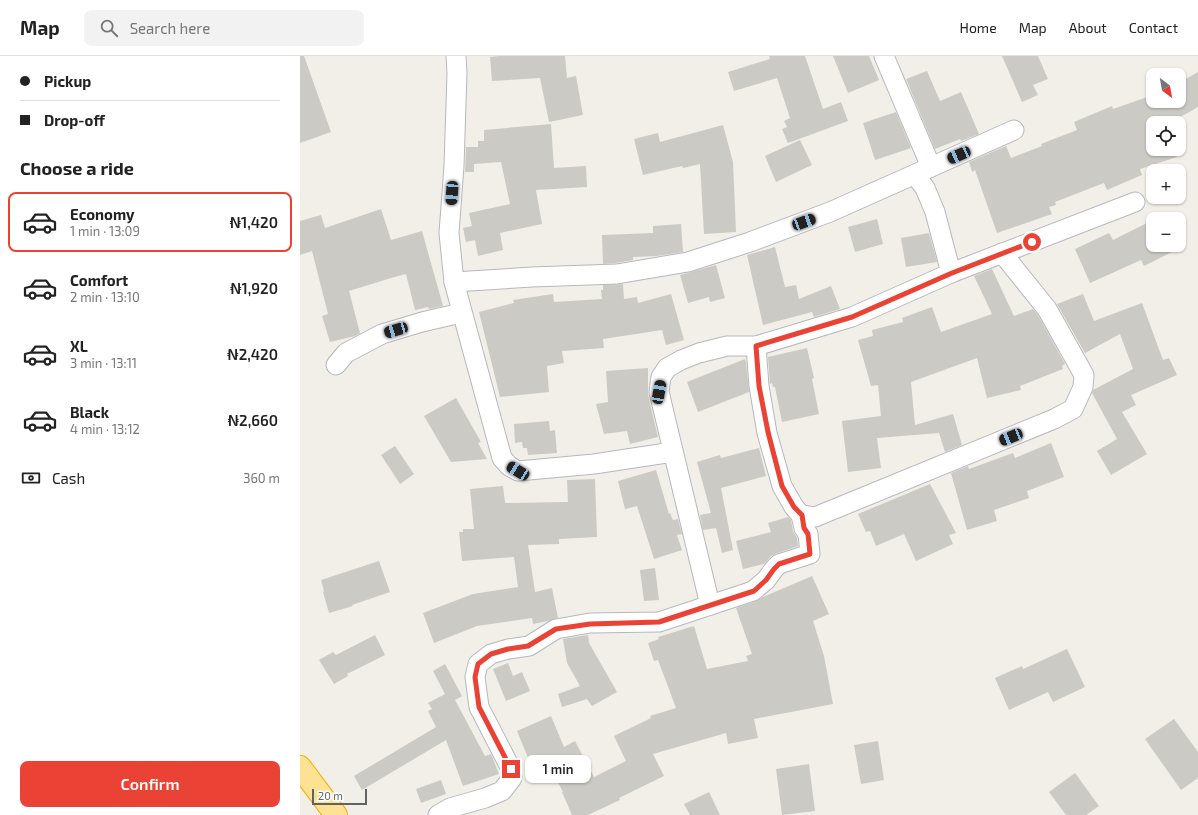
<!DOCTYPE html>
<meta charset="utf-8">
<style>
:root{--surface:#fff;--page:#f2f2f2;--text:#222;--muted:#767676;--line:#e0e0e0;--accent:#ea4335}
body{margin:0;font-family:"Exo 2",sans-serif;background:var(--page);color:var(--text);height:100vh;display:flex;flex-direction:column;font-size:15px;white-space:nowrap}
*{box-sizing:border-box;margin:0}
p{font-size:13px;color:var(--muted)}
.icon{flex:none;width:22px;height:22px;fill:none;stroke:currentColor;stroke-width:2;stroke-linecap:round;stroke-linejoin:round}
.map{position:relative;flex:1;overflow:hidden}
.sheet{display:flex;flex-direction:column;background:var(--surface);width:300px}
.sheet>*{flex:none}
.top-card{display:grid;align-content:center;height:88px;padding:0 20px;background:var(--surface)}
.needle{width:26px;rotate:149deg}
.controls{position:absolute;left:846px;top:12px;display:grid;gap:8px}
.controls a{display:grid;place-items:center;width:40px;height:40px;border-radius:8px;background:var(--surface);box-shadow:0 1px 3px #0004;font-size:20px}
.scale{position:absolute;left:12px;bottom:10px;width:55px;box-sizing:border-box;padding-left:4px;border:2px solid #5f6368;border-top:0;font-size:11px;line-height:14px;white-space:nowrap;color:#5f6368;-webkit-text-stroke:3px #fff;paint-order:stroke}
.end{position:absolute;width:18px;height:18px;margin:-9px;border:5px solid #ea4335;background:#fff;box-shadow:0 0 0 2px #fff}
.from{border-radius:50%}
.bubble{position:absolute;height:28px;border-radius:8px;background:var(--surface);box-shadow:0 1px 3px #0004;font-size:13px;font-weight:600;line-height:28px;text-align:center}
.car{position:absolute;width:12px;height:24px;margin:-12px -6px;border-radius:5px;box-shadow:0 0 3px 1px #0007;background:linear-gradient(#222 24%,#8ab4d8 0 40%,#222 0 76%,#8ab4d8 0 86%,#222 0)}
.top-card b{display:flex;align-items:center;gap:14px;height:38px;font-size:15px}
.top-card b+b{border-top:1px solid var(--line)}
.top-card i{width:10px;height:10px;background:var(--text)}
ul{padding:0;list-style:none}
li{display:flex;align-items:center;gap:12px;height:60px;margin:0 8px 6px;padding:0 12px;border:2px solid transparent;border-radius:8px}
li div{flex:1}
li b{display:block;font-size:15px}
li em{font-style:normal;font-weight:600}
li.current{border-color:var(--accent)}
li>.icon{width:36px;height:36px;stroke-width:1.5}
h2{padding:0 20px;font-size:18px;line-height:48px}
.pay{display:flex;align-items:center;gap:10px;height:44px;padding:0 20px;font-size:15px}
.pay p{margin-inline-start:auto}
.button{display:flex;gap:8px;margin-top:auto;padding:8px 20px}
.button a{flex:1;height:46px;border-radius:8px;background:var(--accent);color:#fff;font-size:16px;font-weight:600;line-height:46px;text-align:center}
header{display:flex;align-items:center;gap:24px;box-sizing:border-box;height:56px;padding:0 20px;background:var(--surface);border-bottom:1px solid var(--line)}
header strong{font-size:19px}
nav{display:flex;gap:22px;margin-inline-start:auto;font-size:14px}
.search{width:280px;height:36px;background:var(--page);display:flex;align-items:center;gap:10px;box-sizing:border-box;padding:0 14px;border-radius:8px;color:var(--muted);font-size:15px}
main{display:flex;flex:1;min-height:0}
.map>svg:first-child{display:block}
.building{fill:#cccac5}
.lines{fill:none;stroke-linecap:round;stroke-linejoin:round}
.minor-casing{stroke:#b5b8bc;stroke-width:21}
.highway-casing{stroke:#f9ab00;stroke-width:24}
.minor{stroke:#fff;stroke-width:19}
.highway{stroke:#fde293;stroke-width:22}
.route{stroke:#ea4335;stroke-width:5}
</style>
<header>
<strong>Map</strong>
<div class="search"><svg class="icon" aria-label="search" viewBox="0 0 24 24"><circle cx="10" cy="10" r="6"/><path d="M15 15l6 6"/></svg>Search here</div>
<nav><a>Home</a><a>Map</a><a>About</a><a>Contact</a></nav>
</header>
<main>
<section class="sheet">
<div class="top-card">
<b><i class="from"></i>Pickup</b>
<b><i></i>Drop-off</b>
</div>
<h2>Choose a ride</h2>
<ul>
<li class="current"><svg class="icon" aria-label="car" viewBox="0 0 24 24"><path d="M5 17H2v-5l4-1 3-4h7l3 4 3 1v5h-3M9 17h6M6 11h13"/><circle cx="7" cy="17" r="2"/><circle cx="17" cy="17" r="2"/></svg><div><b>Economy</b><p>1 min · 13:09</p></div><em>₦1,420</em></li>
<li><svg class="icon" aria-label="car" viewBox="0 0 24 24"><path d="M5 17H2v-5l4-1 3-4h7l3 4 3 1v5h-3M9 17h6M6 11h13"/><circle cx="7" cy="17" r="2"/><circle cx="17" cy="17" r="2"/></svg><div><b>Comfort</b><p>2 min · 13:10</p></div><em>₦1,920</em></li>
<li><svg class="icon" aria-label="car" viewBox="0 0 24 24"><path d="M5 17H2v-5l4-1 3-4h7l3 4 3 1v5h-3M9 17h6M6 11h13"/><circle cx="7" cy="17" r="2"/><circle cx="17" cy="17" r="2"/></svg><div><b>XL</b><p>3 min · 13:11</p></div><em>₦2,420</em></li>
<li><svg class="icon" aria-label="car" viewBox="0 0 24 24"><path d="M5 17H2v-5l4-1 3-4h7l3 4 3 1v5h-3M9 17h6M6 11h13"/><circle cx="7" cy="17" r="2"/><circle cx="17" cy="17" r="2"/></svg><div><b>Black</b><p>4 min · 13:12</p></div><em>₦2,660</em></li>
</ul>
<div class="pay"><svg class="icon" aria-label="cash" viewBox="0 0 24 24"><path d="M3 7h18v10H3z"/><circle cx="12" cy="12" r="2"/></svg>Cash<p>360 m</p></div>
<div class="button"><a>Confirm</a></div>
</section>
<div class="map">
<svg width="898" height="759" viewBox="0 0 898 759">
<rect width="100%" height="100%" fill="#f1efe8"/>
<g class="building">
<polygon points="0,0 4,0 31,76 0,87"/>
<polygon points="199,0 265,0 267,22 276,20 283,59 249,66 240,22 192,25 190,1"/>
<polygon points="469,0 505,0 523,53 541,46 548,65 488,87 482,73 487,71 484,65 490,62 477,22 434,35 428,16 470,3"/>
<polygon points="533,0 569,0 579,24 548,37"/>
<polygon points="702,0 738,0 748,23 733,29 738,39 722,46"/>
<polygon points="627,15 640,45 661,36 679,78 661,85 660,83 635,93 606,23"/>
<polygon points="898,16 898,51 870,67 853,67 853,93 874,93 877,101 840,113 842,119 807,134 804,127 755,146 756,149 749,151 752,158 697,177 675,114 672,116 669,106 706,90 711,102 742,90 741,88 777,74 774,66 812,50 813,53 853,39 853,45 879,45 879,27"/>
<polygon points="596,56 611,92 575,104 563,67"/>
<polygon points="251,68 254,112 286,110 287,131 236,134 242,168 200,177 203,194 178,200 175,184 166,186 163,172 172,170 169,157 210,148 201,106 174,108 174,116 165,116 166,91 178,91 178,85 184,85 184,74"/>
<polygon points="423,69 433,106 436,176 404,178 400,108 383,112 382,110 343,119 334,83 358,77 360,86"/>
<polygon points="500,84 512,109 476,126 465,100"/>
<polygon points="81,153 91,184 122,175 143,250 129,253 128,251 115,254 106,218 91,222 49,235 60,277 55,280 30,286 22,260 28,258 12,195 0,199 0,165 21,159 25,172"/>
<polygon points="577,163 583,188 555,196 548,171"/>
<polygon points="853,164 853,189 879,189 880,192 844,210 841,204 790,227 775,193 809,177 813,184"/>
<polygon points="381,168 383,196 357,200 333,201 333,204 316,207 303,208 302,179 353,177 353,170"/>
<polygon points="629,177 637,206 606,211 601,182"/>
<polygon points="475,191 485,231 496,229 499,243 531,230 540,253 514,261 512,256 463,269 447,199"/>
<polygon points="416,209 425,242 410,246 409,241 388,247 380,219 391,216"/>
<polygon points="692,213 714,260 733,253 738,259 765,308 762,310 763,313 720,330 721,334 687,342 677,302 611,326 615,369 653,358 662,389 645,396 639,377 577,382 581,412 548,416 542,365 581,360 578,329 571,330 558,284 573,280 572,274 603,266 602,262 632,251 641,276 692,258 674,220"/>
<polygon points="323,228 324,243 337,241 338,247 371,238 384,284 366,289 362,274 303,283 304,292 262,295 264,307 247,310 249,336 200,341 179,256 214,247 213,244 253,238 254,246 302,243 301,234 303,234 303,229"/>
<polygon points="783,238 794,265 842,247 863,304 869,302 877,319 831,339 836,349 822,356 847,398 811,419 797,395 817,383 792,337 793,334 833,313 820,278 785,297 757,248"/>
<polygon points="507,292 514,322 512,323 519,358 482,366 475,331 473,331 472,327 470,328 468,301"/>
<polygon points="445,303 446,306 449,336 398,356 387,326"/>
<polygon points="348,312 348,339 358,381 330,388 327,375 304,378 296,348 308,346 306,315"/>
<polygon points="156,342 181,386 178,387 187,403 151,406 124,360"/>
<polygon points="249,365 250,375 255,374 257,397 228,399 227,392 223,392 222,386 215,387 214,368"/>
<polygon points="751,387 764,421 727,435 729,442 694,454 697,465 667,474 651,417 668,410 669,413 713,397 715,402"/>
<polygon points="95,390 114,418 100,428 81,399"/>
<polygon points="459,392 466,420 421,432 433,494 422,497 416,472 403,474 400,459 411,457 397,406 420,399 421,402"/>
<polygon points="356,414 369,458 370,457 373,464 378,463 382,478 377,479 382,494 354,503 337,450 325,453 318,425"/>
<polygon points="295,423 297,481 259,483 259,488 228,489 235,536 252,532 258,562 248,565 233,568 232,562 177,570 134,587 123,557 173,538 218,531 214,501 162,505 159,476 163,476 163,473 174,473 170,433 203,430 205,447 268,446 267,424"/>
<polygon points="630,428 656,477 649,479 653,488 616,505 604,478 576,490 570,475 566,476 558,458"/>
<polygon points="488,461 491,464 493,475 497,482 498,490 475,498 471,500 464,508 443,513 436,485 471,476 468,467"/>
<polygon points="79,505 90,536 52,549 53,550 29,557 23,536 24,535 21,524"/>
<polygon points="355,512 359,544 344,545 340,514"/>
<polygon points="512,520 529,558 513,565 524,600 533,648 454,663 458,682 428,688 426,677 353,698 364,720 319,742 320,744 288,759 272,759 262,736 263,736 248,707 233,714 217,675 251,660 264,691 275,685 294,721 326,705 314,680 351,662 350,660 376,652 358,604 354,605 348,587 359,583 358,581 394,570 407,613 448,605 446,600 452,598 436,552 456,545 463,541"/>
<polygon points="75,579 85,599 47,618 48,620 34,628 19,604 33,596 36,599"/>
<polygon points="288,579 289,587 317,636 292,650 287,643 262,651 258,638 280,630 267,607 263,583"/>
<polygon points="767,593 785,631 753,646 748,636 709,654 695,622 722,610 723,613"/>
<polygon points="208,607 213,620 222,616 230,635 206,645 193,613"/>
<polygon points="145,608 162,640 155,644 185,700 191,698 199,718 163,730 146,684 62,734 54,720 136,671 128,655 132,653 128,647 145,638 133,615"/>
<polygon points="874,663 898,696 898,722 881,734 845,683"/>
<polygon points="578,685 584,724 561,728 554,689"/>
<polygon points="509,708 515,755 482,759 476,713"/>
<polygon points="775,717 799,750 786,759 766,759 749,736"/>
<polygon points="141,724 146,738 121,747 116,733"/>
<polygon points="409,736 420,759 390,759 384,748"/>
</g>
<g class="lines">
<defs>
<g id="minor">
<polyline points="156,0 157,17 154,110 149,177 154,226 202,402 209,410 218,415 294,408 373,396"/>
<polyline points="584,0 631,111"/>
<polyline points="615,119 625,132 635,156 651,217"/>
<polyline points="154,226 232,221 317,218 388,206 450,186 530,156 714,74"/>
<polyline points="36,309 46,297 82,278 122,266 161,257"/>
<polyline points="501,459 515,461 754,363 773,353 783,331 784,319 747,253 702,197"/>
<polyline points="410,549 359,336 361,321 367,312 381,304 399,297 427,290 456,290 552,261 651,217 835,146"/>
<polyline points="138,759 150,752 185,742 202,735 212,722 211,713 179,651 175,621 178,608 191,598 208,593 229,590 256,573 290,567 359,566 453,535 466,524 474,513 479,508 510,498 508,478 504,472 501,459 494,451 482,430 467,377 459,330 456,290"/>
</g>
<polyline id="highway" points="0,711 36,759"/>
</defs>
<use href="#minor" class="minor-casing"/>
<use href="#highway" class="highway-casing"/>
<use href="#minor" class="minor"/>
<use href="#highway" class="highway"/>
</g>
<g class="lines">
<polyline class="route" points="211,713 179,651 175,621 178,608 191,598 208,593 228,590 256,573 290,568 359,566 454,535 466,524 474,513 479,508 510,498 508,478 504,472 502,459 494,451 482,430 468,376 459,330 456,290 552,261 652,217 732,186"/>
</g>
</svg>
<div class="controls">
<a><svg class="needle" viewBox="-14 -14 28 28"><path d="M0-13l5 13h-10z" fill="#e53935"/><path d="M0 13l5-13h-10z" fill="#767676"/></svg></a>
<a><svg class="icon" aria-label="locate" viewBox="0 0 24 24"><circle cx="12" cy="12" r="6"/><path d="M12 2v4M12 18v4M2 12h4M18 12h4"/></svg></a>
<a>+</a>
<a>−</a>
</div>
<div class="scale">20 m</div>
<i class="end from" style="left:732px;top:186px"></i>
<i class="end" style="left:211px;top:713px"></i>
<div class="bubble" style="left:225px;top:699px;width:66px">1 min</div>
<i class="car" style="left:659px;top:99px;rotate:246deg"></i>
<i class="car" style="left:152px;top:137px;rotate:184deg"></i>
<i class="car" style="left:504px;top:166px;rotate:70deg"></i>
<i class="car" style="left:96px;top:274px;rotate:254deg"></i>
<i class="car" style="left:359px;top:336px;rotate:10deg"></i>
<i class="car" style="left:711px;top:381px;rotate:248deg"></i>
<i class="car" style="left:218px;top:415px;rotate:301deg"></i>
</div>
</main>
